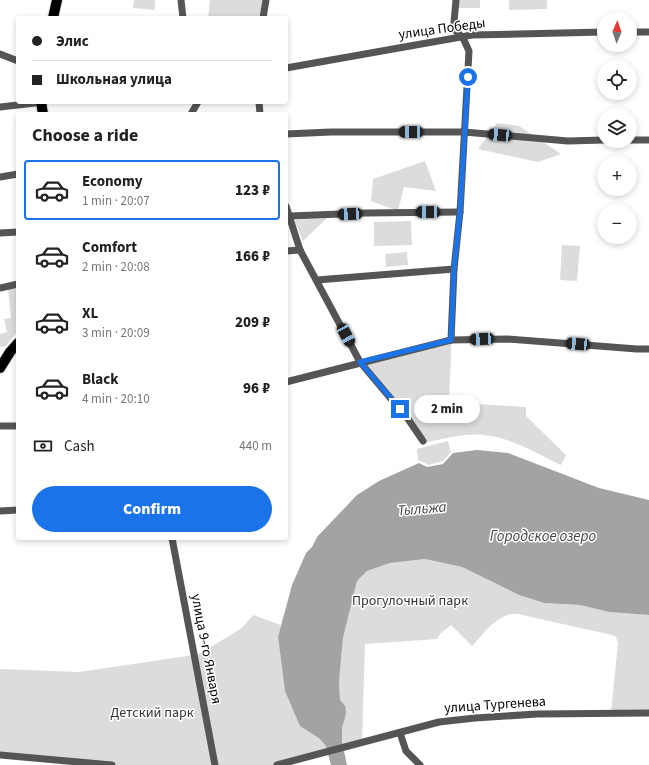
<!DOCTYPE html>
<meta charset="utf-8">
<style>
:root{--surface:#fff;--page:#f6f6f6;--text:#222;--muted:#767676;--line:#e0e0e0;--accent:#1a73e8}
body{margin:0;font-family:"Source Sans 3",sans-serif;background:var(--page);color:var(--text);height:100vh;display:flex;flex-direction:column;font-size:15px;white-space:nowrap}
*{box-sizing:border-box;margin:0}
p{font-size:13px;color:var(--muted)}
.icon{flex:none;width:22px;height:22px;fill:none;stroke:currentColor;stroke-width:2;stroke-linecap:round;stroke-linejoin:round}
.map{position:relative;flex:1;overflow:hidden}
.side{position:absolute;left:16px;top:112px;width:272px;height:428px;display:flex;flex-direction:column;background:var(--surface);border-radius:4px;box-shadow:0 2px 6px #0003}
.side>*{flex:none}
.banner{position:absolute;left:16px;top:16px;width:272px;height:88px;border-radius:4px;box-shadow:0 2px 6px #0003;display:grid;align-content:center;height:88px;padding:0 16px;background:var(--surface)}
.needle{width:26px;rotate:2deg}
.buttons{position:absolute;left:597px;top:12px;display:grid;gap:8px}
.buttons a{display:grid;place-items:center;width:40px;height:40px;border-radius:50%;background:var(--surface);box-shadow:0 2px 6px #0003;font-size:20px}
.end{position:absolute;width:18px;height:18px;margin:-9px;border:5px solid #1a73e8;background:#fff;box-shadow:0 0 0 2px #fff}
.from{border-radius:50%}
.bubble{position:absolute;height:28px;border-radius:14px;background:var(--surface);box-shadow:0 2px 6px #0003;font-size:13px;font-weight:800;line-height:28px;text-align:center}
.car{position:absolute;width:12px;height:24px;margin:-12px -6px;border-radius:5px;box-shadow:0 0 3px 1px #0007;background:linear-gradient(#222 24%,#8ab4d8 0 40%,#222 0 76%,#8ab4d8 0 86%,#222 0)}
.banner b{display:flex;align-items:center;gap:14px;height:38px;font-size:15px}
.banner b+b{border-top:1px solid var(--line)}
.banner i{width:10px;height:10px;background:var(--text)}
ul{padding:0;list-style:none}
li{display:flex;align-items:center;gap:12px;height:60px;margin:0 8px 6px;padding:0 8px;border:2px solid transparent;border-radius:4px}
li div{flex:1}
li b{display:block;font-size:15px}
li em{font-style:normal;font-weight:800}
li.active{border-color:var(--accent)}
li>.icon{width:36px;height:36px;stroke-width:1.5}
h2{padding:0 16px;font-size:18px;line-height:48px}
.pay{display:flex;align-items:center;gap:10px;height:44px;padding:0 16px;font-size:15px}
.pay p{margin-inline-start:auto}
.primary-button{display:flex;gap:8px;margin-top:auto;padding:8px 16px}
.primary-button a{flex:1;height:46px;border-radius:24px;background:var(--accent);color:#fff;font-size:16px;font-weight:800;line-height:46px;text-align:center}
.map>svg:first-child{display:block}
.green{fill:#dcdcdc}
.water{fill:#a3a3a3}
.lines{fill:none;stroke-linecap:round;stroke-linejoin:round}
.primary-casing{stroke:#dbdbdb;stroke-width:12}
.street{stroke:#555;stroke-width:7}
.primary{stroke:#000;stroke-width:10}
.route{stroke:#1a73e8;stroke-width:5}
.labels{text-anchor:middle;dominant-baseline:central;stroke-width:3;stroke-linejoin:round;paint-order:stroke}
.street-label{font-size:14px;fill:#000;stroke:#fff}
.park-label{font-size:14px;fill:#333;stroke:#fff}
.water-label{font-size:15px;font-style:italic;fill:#444;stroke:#fff}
</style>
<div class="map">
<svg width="649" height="765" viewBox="0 0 649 765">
<rect width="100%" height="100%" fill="#fff"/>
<g class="green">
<polygon points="134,0 155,0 155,10 133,8"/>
<polygon points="210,0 266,0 263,18 244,18 228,16 228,18 208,18"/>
<polygon points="456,0 480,0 480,8 455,8"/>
<polygon points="509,0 547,0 547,9 509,10"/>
<polygon points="497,123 519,126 561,154 538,162 478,149"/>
<polygon points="425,161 436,191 404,187 398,211 371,201 373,179"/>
<polygon points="327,218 303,241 294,220"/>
<polygon points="411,221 412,245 374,246 374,222"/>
<polygon points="562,245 580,246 577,281 560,280"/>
<polygon points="407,252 408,265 386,267 385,254"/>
<polygon points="18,288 18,331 6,346 0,347 0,334 7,332 4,319 11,318 8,289"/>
<path d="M451,340V354L449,402L526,407V416L566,455L561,465C536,453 510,437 483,435C465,433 442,439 424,443L360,362Z"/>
<polygon points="448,441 451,452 443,461 429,465 418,460 417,449"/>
<polygon points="425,559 462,567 519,595 544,603 580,605 609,612 649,615 649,713 611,713 618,643 616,637 612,635 518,614 510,614 501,618 490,626 472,646 451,625 440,634 437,639 365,644 362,742 343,747 342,742 342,728 345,718 340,701 339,681 343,638 357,581 367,571 390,563"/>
<polygon points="253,615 281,625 278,637 285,691 312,734 320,739 327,746 327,751 277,765 112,765 0,755 0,669 79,672 194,655 201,653 242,628"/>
</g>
<polygon class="water" points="477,450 508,453 599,488 649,500 649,615 609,612 580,605 544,603 519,595 462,567 425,559 390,563 367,571 357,581 343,638 339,681 340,700 345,706 346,712 345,718 342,728 342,742 347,765 331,765 326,746 320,739 300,726 285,691 278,637 292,585 306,553 312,547 317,537 357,495 379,481 419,463 427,467 443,464 453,453"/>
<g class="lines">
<defs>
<g id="primary">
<polyline points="53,18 57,0"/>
<polyline points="41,102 43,114"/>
<polyline points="0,368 10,352 18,343"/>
</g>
</defs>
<use href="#primary" class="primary-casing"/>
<g class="street">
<polyline points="181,0 183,18"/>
<polyline points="263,18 266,0"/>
<polyline points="630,32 649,32"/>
<polyline points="0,54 18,61"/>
<polyline points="286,68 472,35 604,32"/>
<polyline points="259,102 260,114"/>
<polyline points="0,107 44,102"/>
<polyline points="191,114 198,102"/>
<polyline points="286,134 331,132 464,132 568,141 604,140"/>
<polyline points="630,140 649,140"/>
<polyline points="0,177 18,174"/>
<polyline points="286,206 300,250 360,362 408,419 423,441"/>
<polyline points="290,216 366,213 460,212"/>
<polyline points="0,233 18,232"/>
<polyline points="286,251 300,250"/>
<polyline points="317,280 454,269"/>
<polyline points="0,288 18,284"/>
<polyline points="451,340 454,269 460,212 469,51 463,38 455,30 454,22 456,0"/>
<polyline points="286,382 451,340 507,339 637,349 649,349"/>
<polyline points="0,426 18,426"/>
<polyline points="0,511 18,510"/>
<polyline points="172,538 215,765"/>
<polyline points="400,733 406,751 420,765"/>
<polyline points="0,755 112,765"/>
<polyline points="277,765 439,722 475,718 537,714 649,713"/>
</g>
<use href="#primary" class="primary"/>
</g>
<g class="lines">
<polyline class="route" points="400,409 360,362 451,340 454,269 460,212 468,77"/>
</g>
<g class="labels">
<g class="street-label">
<text transform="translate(442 29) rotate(-8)">улица Победы</text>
<text transform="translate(206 649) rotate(79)">улица 9-го Января</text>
<text transform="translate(495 705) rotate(-4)">улица Тургенева</text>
</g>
<g class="park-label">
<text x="410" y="601">Прогулочный парк</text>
<text x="152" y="713">Детский парк</text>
</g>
<g class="water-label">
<text transform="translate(422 509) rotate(-5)">Тыльжа</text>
<text x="543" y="536">Городское озеро</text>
</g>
</g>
</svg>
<div class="buttons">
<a><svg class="needle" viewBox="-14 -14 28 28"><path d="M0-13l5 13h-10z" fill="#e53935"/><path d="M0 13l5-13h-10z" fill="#767676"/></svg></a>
<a><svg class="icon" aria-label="locate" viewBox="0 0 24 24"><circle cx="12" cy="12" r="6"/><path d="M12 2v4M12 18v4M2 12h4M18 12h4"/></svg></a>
<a><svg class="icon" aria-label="layers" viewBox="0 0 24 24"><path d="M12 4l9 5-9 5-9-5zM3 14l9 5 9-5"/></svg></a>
<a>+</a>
<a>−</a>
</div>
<i class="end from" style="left:468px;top:77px"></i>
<i class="end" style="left:400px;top:409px"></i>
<div class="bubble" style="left:414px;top:395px;width:66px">2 min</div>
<i class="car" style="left:411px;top:132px;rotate:270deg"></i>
<i class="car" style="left:500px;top:135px;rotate:275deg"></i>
<i class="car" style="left:428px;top:212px;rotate:270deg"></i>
<i class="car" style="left:350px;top:214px;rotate:267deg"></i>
<i class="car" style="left:346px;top:335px;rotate:152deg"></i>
<i class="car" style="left:482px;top:339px;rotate:267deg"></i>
<i class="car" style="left:578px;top:344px;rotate:274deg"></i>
<div class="banner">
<b><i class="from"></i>Элис</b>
<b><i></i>Школьная улица</b>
</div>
<section class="side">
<h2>Choose a ride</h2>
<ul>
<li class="active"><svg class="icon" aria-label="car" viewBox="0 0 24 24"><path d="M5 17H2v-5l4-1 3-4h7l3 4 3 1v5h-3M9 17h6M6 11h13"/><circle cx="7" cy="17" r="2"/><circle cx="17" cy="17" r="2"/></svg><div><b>Economy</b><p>1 min · 20:07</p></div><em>123 ₽</em></li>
<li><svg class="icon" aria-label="car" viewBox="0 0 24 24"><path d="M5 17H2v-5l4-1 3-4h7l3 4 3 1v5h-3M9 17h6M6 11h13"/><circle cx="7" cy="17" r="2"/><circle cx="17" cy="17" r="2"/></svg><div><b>Comfort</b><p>2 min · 20:08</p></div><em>166 ₽</em></li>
<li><svg class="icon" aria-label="car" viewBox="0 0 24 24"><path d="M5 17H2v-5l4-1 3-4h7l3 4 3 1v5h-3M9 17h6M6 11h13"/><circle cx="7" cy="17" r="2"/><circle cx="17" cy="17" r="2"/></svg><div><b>XL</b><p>3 min · 20:09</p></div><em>209 ₽</em></li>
<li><svg class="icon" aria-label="car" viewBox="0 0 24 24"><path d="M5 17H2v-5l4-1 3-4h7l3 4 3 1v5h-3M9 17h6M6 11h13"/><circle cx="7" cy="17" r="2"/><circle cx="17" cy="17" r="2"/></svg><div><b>Black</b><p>4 min · 20:10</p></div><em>96 ₽</em></li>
</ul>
<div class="pay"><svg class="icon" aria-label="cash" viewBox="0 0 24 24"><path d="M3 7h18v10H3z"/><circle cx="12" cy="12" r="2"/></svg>Cash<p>440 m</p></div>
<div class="primary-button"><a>Confirm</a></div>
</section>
</div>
